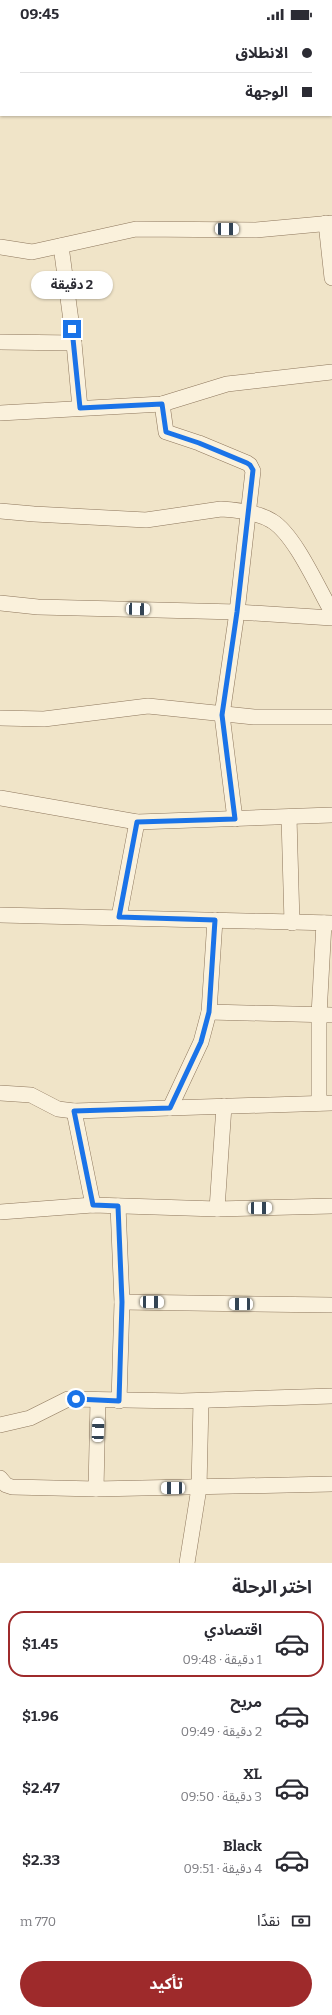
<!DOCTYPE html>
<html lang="ar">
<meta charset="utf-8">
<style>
:root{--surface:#fff;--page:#f2f2f3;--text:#2b2b33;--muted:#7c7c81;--line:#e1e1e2;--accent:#9e2a2b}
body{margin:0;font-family:Bitter,"Noto Sans Arabic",serif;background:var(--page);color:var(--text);direction:rtl;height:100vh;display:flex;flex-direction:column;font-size:15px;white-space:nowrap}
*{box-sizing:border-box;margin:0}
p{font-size:13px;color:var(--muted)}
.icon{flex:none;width:22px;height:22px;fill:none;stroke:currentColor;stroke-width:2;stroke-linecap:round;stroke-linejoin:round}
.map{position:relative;height:1535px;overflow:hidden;direction:ltr}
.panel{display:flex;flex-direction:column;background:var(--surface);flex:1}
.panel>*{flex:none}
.top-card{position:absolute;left:0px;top:0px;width:332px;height:88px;box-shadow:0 1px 3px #0004;direction:rtl;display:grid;align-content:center;height:88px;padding:0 20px;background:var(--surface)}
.end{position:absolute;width:18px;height:18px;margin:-9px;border:5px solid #1a73e8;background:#fff;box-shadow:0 0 0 2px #fff}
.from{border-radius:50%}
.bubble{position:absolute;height:28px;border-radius:14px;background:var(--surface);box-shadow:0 1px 3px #0004;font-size:13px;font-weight:700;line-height:28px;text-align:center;direction:rtl}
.car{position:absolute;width:12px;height:24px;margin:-12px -6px;border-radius:5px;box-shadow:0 0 3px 1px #0007;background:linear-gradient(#fff 24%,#345 0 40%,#fff 0 76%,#345 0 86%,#fff 0)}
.top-card b{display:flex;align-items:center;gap:14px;height:38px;font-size:15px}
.top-card b+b{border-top:1px solid var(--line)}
.top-card i{width:10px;height:10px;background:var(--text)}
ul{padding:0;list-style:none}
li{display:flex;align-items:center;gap:12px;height:66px;margin:0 8px 6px;padding:0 12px;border:2px solid transparent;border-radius:16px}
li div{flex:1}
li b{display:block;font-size:15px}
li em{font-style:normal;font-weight:700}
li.current{border-color:var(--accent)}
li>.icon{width:36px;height:36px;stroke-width:1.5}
h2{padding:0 20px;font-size:18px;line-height:48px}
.pay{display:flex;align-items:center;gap:10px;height:44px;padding:0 20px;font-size:15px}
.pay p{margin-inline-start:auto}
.primary-button{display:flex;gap:8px;margin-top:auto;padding:8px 20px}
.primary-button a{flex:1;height:46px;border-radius:24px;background:var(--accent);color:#fff;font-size:16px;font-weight:700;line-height:46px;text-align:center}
.status{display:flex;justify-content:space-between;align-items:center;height:28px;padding:0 20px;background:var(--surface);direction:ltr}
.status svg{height:11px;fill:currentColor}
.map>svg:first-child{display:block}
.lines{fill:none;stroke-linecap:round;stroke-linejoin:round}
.street-casing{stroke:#8d765c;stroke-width:16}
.street{stroke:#faf1dc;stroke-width:15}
.route{stroke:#1a73e8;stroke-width:5}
</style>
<div class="status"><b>09:45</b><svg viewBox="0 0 49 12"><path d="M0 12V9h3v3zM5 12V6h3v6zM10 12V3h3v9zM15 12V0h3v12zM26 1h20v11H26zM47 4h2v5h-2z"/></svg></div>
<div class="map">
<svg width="332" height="1535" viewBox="0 0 332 1535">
<rect width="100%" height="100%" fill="#f0e4c8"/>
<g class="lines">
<defs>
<g id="street">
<polyline points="326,195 332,250"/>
<polyline points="61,218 74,315 80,380"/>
<polyline points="0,219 32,224 136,201 256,202 332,195"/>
<polyline points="0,314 74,315"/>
<polyline points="162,376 166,404 199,415 247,435 250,437 253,443 237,584 222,687 235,791"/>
<polyline points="0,385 162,376 227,356 332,344"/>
<path d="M0,483L34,486L146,492L221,481C237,482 258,484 272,493C295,507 318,560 332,584"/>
<polyline points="0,575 38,579 237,584 332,590"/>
<polyline points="0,690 44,691 148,678 254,689 332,689"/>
<polyline points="0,770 137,794 332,787"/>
<polyline points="289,789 292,895"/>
<polyline points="0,887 332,895"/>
<polyline points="119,889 137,794"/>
<polyline points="209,984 332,987"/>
<polyline points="0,1065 31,1067 58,1081 74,1083 332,1075"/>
<polyline points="319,1075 319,987 324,895"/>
<polyline points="170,1080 201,1014 209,984 215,892"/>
<polyline points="74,1083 93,1177"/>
<polyline points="118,1178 122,1274 119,1373"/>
<polyline points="217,1181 224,1078"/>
<polyline points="0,1184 93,1177 217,1181 332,1178"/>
<polyline points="122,1274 332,1277"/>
<polyline points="0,1397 30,1390 68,1371 182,1373 332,1368"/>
<polyline points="0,1450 6,1457 12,1459 96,1461 332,1456"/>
<polyline points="96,1461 98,1372"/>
<polyline points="187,1535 199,1460 201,1373"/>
</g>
</defs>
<use href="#street" class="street-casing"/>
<use href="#street" class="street"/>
</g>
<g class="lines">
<polyline class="route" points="72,301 80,380 162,376 166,404 199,415 247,435 250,437 253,442 237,584 222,687 235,791 137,794 119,889 215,892 209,984 201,1014 170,1080 74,1083 93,1177 118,1178 122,1274 119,1373 76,1371"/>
</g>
</svg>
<i class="end from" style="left:76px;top:1371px"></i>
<i class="end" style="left:72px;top:301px"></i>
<div class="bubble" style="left:31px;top:243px;width:82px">2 دقيقة</div>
<i class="car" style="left:227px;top:201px;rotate:91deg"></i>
<i class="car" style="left:138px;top:581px;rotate:92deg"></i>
<i class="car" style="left:260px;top:1180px;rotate:89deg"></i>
<i class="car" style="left:152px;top:1274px;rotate:91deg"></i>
<i class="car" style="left:241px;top:1276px;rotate:271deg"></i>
<i class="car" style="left:98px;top:1402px;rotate:2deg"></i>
<i class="car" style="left:173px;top:1460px;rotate:270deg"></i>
<div class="top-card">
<b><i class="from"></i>الانطلاق</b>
<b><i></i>الوجهة</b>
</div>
</div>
<section class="panel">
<h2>اختر الرحلة</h2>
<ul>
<li class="current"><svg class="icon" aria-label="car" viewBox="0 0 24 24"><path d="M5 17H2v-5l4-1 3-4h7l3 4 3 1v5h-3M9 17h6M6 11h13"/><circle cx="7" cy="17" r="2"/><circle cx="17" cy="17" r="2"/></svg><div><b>اقتصادي</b><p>1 دقيقة · 09:48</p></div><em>$1.45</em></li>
<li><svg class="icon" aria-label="car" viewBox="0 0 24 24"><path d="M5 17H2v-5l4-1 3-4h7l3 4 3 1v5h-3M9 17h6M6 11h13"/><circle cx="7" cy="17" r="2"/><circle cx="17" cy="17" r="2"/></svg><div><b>مريح</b><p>2 دقيقة · 09:49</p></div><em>$1.96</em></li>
<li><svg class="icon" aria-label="car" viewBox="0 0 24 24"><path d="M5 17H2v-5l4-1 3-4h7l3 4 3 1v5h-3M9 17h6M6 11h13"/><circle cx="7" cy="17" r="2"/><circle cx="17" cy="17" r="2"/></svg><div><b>XL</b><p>3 دقيقة · 09:50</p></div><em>$2.47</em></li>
<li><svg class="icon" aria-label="car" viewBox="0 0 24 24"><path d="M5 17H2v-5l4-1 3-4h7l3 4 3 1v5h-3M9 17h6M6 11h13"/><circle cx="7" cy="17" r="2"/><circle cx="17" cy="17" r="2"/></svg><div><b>Black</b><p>4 دقيقة · 09:51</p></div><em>$2.33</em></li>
</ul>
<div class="pay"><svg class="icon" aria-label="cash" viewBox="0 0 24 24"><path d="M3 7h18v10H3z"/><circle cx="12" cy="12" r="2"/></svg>نقدًا<p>770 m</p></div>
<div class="primary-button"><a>تأكيد</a></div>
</section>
